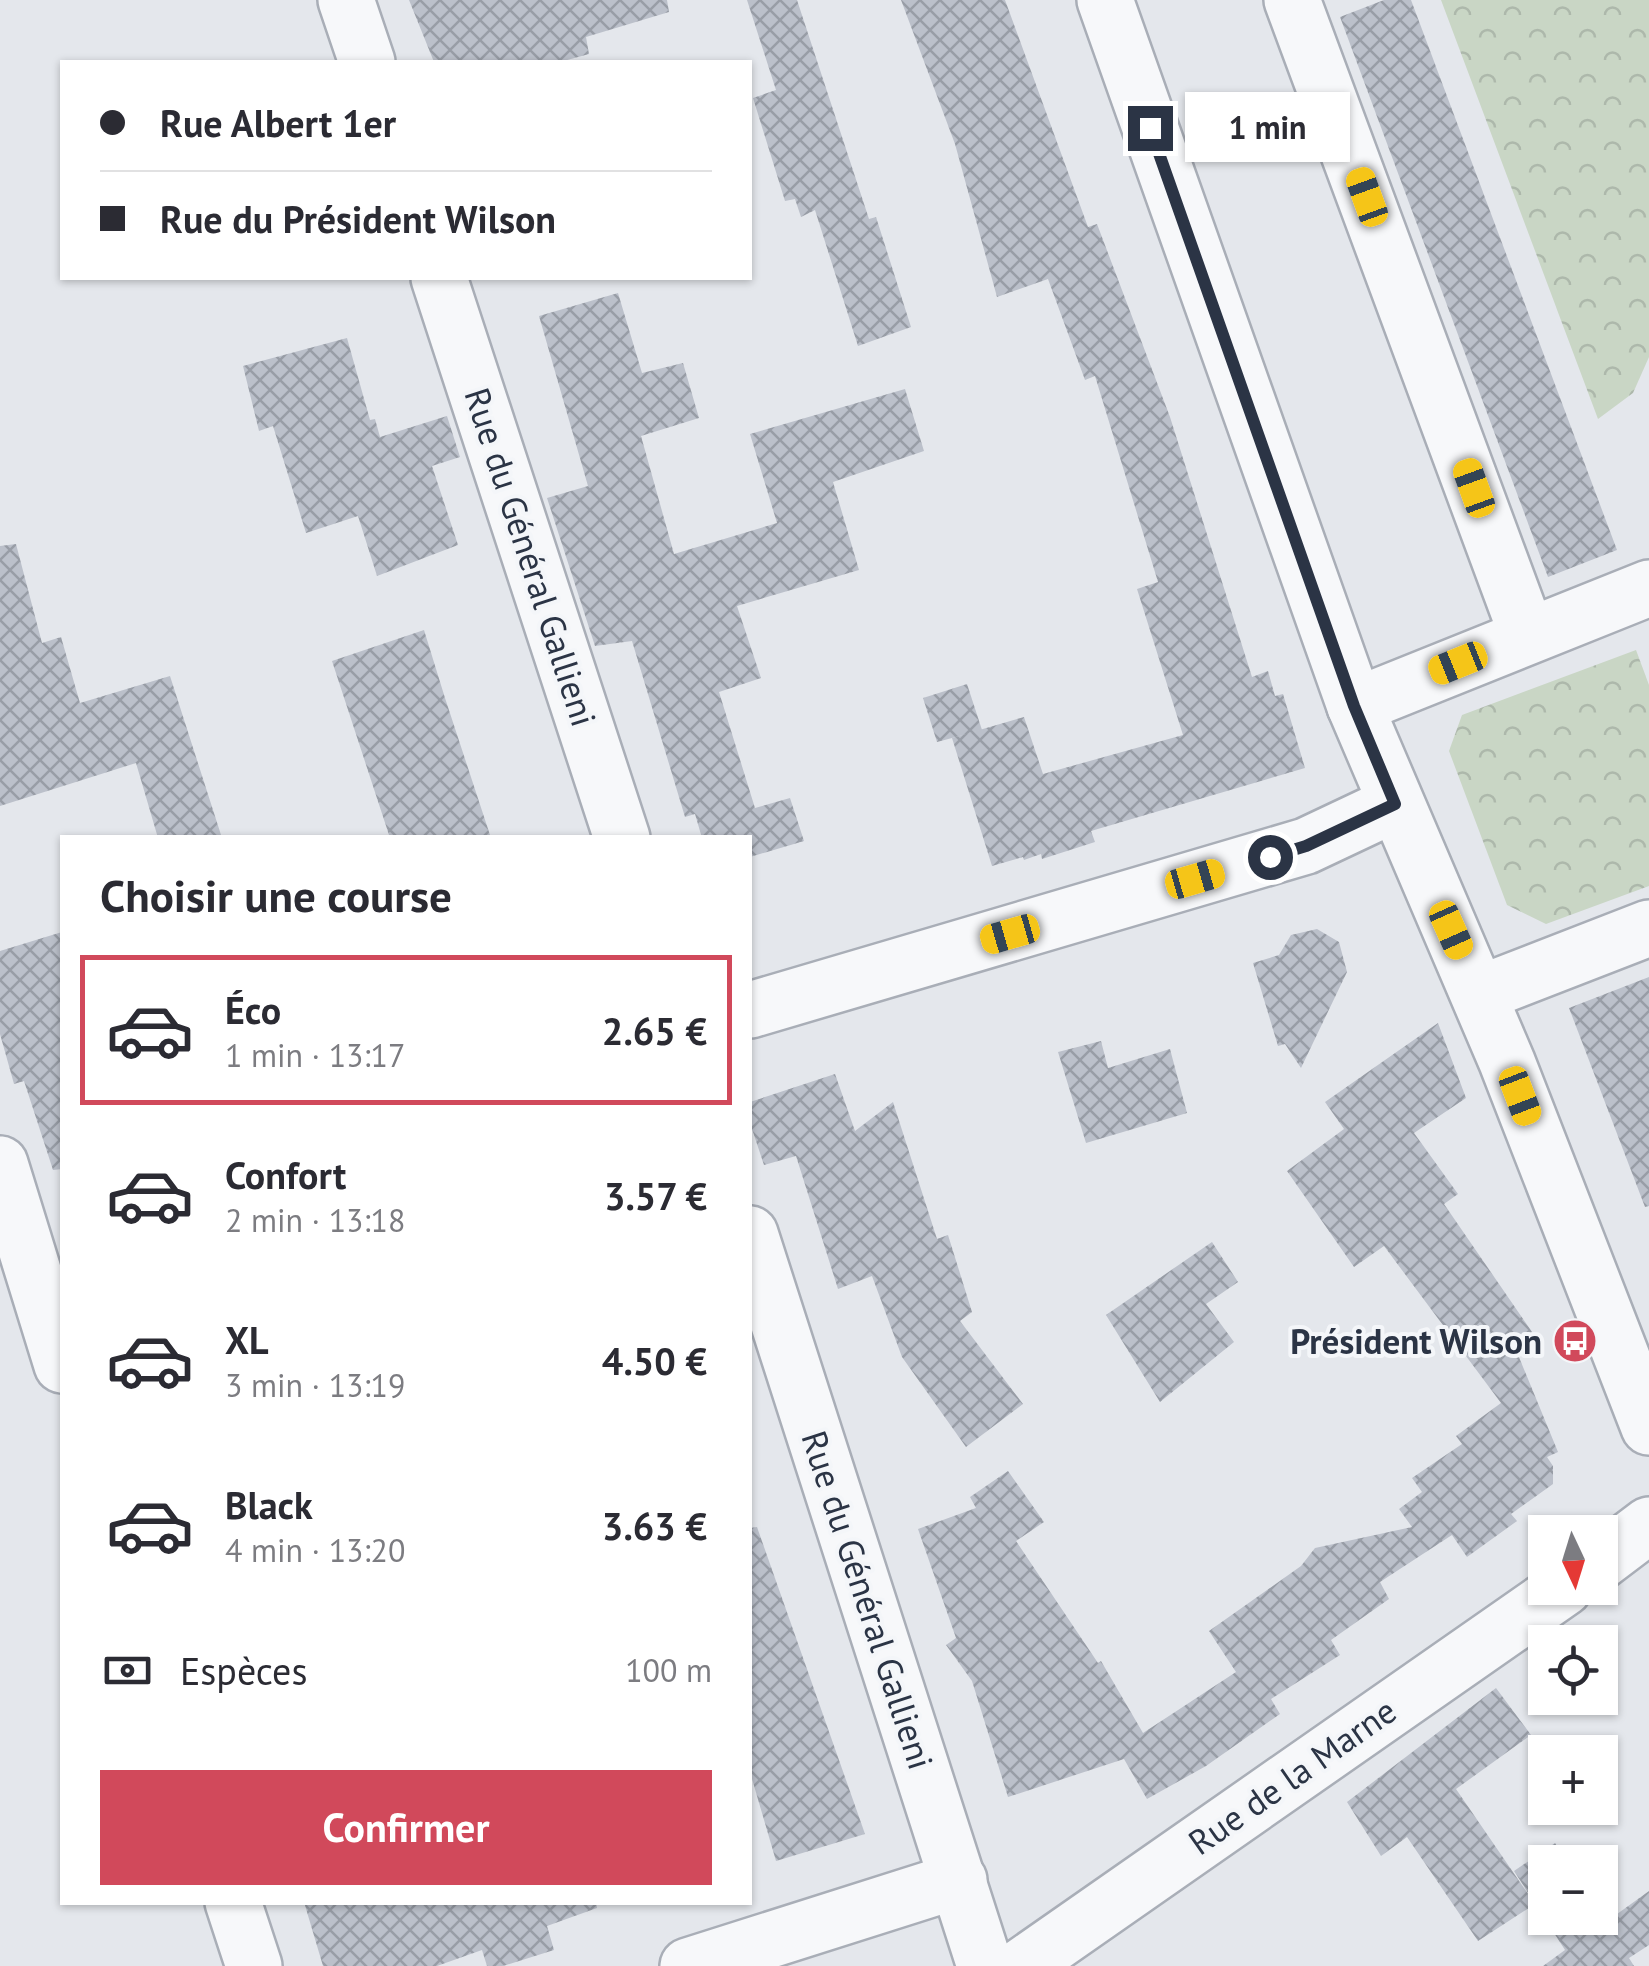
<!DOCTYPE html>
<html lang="fr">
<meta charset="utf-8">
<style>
:root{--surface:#fff;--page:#f7f7f7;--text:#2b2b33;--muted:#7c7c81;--line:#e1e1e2;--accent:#d1495b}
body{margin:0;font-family:"PT Sans",sans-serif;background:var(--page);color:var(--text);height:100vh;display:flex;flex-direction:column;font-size:38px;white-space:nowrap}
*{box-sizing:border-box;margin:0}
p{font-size:32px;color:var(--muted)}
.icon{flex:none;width:55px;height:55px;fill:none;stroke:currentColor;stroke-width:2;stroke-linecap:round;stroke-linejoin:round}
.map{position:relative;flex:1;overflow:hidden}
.details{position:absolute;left:60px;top:835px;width:692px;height:1070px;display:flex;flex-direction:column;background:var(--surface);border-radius:0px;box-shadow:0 2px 8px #0004}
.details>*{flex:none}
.banner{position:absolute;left:60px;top:60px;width:692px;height:220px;border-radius:0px;box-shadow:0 2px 8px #0004;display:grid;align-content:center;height:220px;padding:0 40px;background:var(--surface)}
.needle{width:65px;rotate:176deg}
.buttons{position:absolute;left:1528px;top:1515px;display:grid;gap:20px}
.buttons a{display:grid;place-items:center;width:90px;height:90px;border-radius:0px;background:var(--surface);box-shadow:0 2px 8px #0004;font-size:50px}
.end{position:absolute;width:45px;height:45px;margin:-22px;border:12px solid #2b3445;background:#fff;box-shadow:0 0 0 5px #fff}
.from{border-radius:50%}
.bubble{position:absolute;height:70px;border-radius:0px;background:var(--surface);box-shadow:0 2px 8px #0004;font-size:32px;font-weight:800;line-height:70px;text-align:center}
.car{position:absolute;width:30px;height:60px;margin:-30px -15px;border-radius:12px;box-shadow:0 0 8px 2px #0007;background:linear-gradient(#f5c518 24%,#345 0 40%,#f5c518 0 76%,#345 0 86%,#f5c518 0)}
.banner b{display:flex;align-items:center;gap:35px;height:95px;font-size:38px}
.banner b+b{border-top:2px solid var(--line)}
.banner i{width:25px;height:25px;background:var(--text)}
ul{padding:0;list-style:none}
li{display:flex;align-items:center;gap:30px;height:150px;margin:0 20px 15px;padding:0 20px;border:5px solid transparent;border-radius:0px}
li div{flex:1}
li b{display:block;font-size:38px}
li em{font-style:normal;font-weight:800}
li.selected{border-color:var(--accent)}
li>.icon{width:90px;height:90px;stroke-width:1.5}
h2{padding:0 40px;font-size:45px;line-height:120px}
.pay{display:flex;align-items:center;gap:25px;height:110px;padding:0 40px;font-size:38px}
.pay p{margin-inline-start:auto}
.cta{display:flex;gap:20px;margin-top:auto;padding:20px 40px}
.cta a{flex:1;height:115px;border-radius:0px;background:var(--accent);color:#fff;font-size:40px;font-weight:800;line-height:115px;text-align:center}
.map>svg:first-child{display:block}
.forest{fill:url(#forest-crowns)}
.building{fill:url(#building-cross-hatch)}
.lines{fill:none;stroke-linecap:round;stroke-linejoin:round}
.minor-casing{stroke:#a9aeb7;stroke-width:60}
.minor{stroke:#f7f8fa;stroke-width:55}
.route{stroke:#2b3445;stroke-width:12}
.labels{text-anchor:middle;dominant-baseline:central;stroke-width:8;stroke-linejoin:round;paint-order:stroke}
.street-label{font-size:35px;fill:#2b3445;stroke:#f4f6f9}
.poi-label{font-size:35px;font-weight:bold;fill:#2b3445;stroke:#f4f6f9;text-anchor:end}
</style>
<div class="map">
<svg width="1649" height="1966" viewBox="0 0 1649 1966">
<defs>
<pattern id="forest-crowns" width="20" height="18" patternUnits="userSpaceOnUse" patternTransform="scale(2.5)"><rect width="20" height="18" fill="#c9d6c5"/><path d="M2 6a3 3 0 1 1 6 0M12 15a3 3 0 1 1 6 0" fill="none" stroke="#adb8ab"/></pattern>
<pattern id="building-cross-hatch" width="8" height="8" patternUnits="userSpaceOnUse" patternTransform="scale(2.5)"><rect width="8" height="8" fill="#bbc0ca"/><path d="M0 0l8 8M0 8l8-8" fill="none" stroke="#989da6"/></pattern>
</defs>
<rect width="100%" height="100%" fill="#e4e7ec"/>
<g class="forest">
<polygon points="1441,0 1649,0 1649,357 1633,393 1598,419"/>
<polygon points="1636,650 1649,685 1649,886 1546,924 1507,905 1449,751 1462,715"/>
</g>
<g class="building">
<polygon points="409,0 667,0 669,12 586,37 589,54 560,62 434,62"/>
<polygon points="747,0 797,0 869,219 876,217 911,327 858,346 815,210 801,217 795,199 785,201 753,98 776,90"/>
<polygon points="901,0 1005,0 1088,227 1097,224 1170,417 1252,677 1268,671 1275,696 1283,694 1305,768 1091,831 1095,842 1042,859 1041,854 1024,860 1023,857 992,866 952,738 1024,717 1043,774 1183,735 1137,589 1158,582 1095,376 1085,380 1048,279 997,297 955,144"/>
<polygon points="1384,0 1411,0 1617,550 1548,577 1340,17"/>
<polygon points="618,293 642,373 683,363 699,418 641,436 674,554 777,523 750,434 905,389 924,451 833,482 859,570 737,606 761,678 719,692 755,808 790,798 804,841 750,857 750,838 702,838 695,814 685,817 632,641 595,646 547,498 588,486 539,316"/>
<polygon points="347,338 370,420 375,419 380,437 447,416 460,457 432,466 458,545 377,576 358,516 306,533 273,426 259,431 243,366"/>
<polygon points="16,544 42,643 61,637 80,703 170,676 222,838 158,838 136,763 0,806 0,546"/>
<polygon points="424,630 445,698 491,838 390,838 332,661"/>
<polygon points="967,684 982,730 937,742 923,698"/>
<polygon points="1317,929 1339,942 1347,972 1301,1068 1285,1044 1278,1046 1253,963 1279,955 1291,935"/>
<polygon points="62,932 62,1169 53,1170 24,1081 14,1084 0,1034 0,951"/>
<polygon points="1649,977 1649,1206 1645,1207 1569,1008"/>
<polygon points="1438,1023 1466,1098 1414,1133 1458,1194 1444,1204 1532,1332 1514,1345 1558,1452 1547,1457 1553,1466 1553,1484 1511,1514 1517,1521 1467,1557 1452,1535 1380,1582 1389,1599 1331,1640 1340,1655 1271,1699 1280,1714 1206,1766 1147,1799 1124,1759 1008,1797 972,1681 946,1645 956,1638 918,1529 976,1508 970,1497 1008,1471 1044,1522 1016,1541 1098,1663 1101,1661 1143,1733 1236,1672 1209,1631 1301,1566 1315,1548 1412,1527 1399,1509 1422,1492 1412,1478 1462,1444 1456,1436 1501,1403 1384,1246 1354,1267 1287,1171 1344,1129 1325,1102"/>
<polygon points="1101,1041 1108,1068 1170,1049 1187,1113 1086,1143 1058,1052"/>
<polygon points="835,1074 855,1131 893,1102 937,1239 948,1235 972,1312 960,1321 1023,1404 966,1447 902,1357 872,1276 838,1289 796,1156 764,1165 750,1123 750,1102"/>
<polygon points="1212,1242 1238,1282 1206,1304 1234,1342 1160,1402 1106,1315"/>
<polygon points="757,1527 865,1834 776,1861 750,1772 750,1528"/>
<polygon points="1496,1688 1531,1735 1456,1789 1535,1904 1478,1941 1407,1837 1381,1856 1347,1802"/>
<polygon points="1555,1843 1567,1862 1545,1862 1545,1918 1600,1918 1600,1913 1606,1922 1649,1891 1649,1945 1629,1958 1634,1966 1543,1966 1565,1950 1514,1871"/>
<polygon points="304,1902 596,1902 597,1908 547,1926 554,1950 503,1966 487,1966 482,1950 437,1966 323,1966"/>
</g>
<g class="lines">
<defs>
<g id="minor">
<polyline points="346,0 367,62"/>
<polyline points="1105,0 1355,706 1507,1062 1649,1427"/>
<polyline points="1292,0 1527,634"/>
<polyline points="439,278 622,838"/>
<polyline points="1355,706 1649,588"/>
<polyline points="1479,994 1649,928"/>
<polyline points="750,1010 1306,846 1395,804"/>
<polyline points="0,1164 62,1365"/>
<polyline points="750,1234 985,1966"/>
<polyline points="1600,1562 1649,1525"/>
<polyline points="233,1902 254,1966"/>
<polyline points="688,1966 959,1880"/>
<polyline points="1022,1966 1564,1588"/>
</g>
</defs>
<use href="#minor" class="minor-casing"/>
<use href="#minor" class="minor"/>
</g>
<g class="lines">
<polyline class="route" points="1150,128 1354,706 1395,804 1306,846 1270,857"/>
</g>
<defs>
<symbol id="bus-disc" viewBox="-11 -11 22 22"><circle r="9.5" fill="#d1495b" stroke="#f4f6f9"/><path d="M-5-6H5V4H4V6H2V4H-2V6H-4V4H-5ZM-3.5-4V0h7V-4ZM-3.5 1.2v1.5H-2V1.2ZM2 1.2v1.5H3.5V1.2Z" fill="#fff"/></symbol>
</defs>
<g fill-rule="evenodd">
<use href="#bus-disc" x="1550" y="1316" width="50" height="50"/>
</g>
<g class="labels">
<g class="street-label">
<text transform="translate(531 557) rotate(72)">Rue du Général Gallieni</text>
<text transform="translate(868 1600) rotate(72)">Rue du Général Gallieni</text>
<text transform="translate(1292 1776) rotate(-35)">Rue de la Marne</text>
</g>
<g class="poi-label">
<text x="1542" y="1341">Président Wilson</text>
</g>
</g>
</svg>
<div class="buttons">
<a><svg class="needle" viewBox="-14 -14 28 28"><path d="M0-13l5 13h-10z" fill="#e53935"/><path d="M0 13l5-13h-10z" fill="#7c7c81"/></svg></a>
<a><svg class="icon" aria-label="locate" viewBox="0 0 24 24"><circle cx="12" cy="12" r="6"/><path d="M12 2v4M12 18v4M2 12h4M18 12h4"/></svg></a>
<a>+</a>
<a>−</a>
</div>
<i class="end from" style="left:1270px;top:857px"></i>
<i class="end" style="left:1150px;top:128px"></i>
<div class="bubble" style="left:1185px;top:92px;width:165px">1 min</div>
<i class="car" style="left:1367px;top:197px;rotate:340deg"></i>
<i class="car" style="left:1474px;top:488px;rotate:340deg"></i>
<i class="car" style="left:1458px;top:663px;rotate:248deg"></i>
<i class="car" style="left:1195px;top:879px;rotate:74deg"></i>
<i class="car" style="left:1451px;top:930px;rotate:156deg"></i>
<i class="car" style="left:1010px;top:934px;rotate:254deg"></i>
<i class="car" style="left:1520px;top:1096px;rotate:159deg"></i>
<div class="banner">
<b><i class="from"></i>Rue Albert 1er</b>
<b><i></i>Rue du Président Wilson</b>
</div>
<section class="details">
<h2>Choisir une course</h2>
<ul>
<li class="selected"><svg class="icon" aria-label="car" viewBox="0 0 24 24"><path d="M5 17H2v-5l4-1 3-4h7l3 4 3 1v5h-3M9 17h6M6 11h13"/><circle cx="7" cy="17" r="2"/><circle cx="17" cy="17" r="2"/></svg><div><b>Éco</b><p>1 min · 13:17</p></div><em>2.65 €</em></li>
<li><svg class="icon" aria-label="car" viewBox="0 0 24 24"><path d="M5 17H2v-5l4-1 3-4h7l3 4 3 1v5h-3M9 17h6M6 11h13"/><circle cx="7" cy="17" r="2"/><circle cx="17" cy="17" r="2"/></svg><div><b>Confort</b><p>2 min · 13:18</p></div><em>3.57 €</em></li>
<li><svg class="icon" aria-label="car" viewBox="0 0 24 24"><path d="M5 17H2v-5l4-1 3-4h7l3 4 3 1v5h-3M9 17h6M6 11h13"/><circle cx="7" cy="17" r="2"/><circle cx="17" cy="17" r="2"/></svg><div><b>XL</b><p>3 min · 13:19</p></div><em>4.50 €</em></li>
<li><svg class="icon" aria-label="car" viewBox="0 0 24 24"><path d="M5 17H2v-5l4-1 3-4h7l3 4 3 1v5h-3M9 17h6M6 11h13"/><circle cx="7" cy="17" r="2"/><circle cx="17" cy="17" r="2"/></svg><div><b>Black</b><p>4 min · 13:20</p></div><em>3.63 €</em></li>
</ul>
<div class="pay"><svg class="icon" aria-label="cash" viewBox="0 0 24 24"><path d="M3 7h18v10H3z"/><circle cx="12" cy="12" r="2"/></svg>Espèces<p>100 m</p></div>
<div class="cta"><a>Confirmer</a></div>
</section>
</div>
